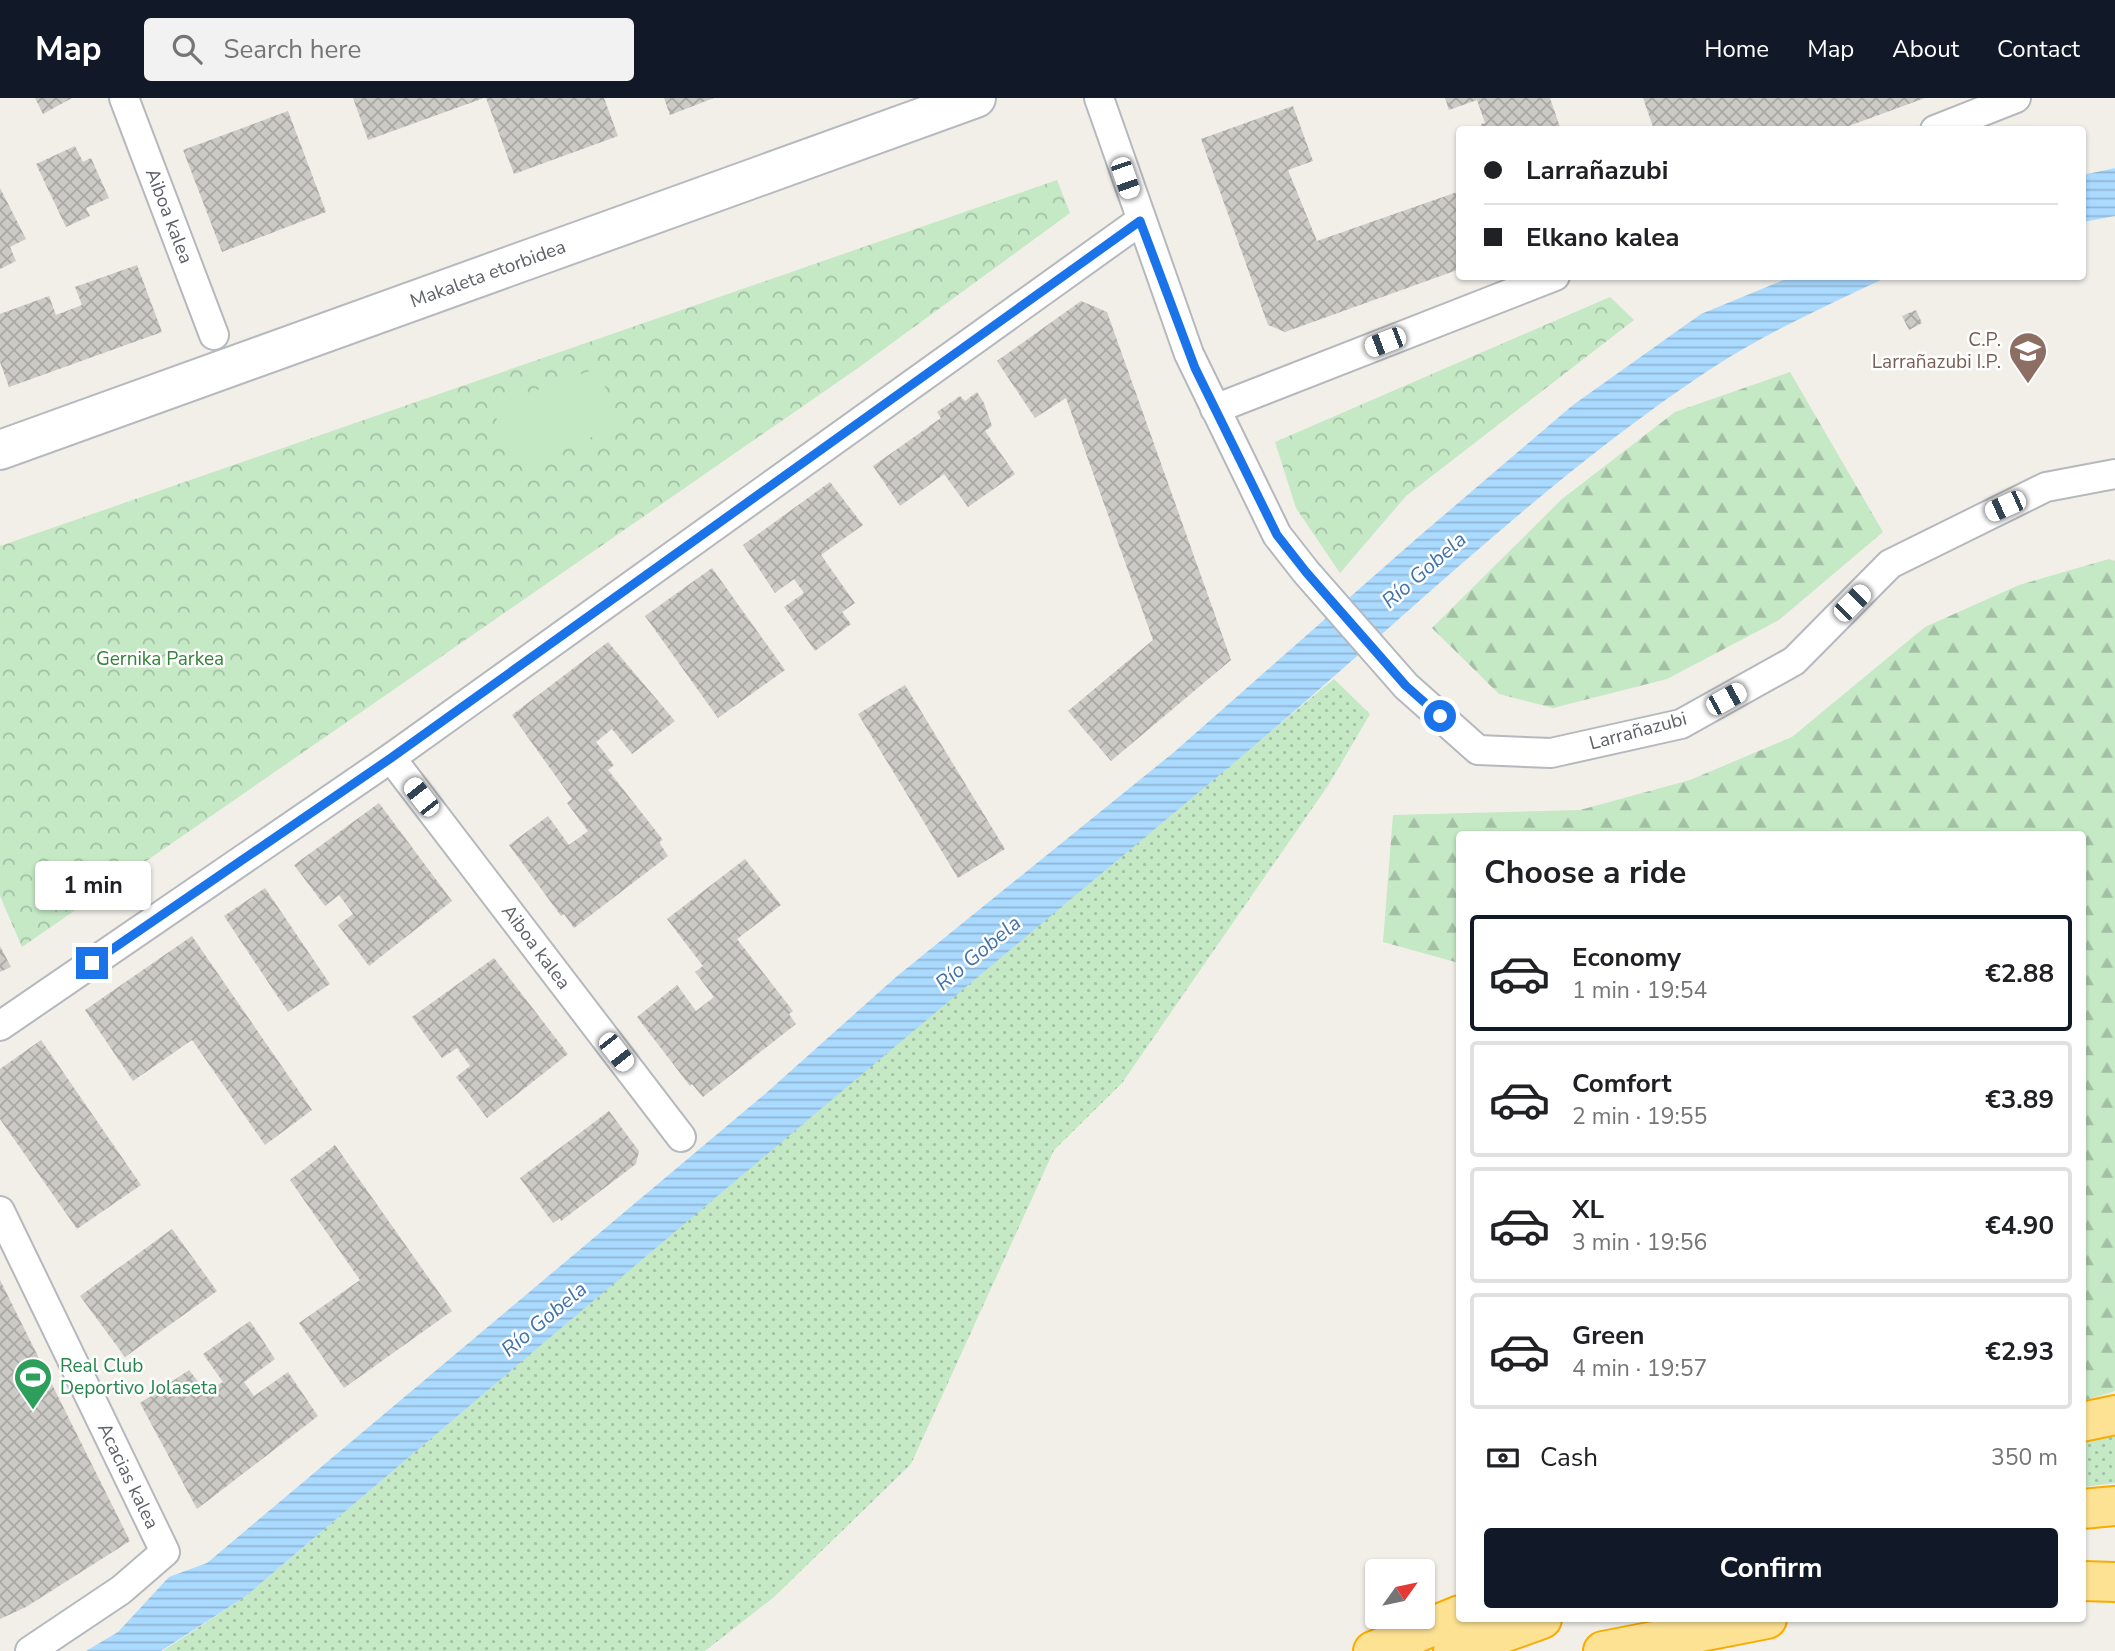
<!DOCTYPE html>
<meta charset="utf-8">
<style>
:root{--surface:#fff;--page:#f2f2f2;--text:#202124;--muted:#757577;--line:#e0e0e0;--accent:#111827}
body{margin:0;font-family:"Nunito Sans",sans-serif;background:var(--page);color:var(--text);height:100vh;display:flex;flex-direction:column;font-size:26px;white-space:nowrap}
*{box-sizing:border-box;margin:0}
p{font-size:23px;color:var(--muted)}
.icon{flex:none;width:38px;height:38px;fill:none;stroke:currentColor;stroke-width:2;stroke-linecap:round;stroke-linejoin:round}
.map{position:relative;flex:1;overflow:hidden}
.side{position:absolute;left:1456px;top:733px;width:630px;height:791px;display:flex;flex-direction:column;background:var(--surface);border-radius:7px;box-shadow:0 2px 5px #0004}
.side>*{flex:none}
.banner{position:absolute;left:1456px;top:28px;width:630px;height:154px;border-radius:7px;box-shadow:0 2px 5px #0004;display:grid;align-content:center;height:154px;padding:0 28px;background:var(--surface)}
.needle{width:46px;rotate:57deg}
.controls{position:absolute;left:1365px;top:1461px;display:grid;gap:14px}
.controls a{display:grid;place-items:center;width:70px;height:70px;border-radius:7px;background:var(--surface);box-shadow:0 2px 5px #0004;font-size:35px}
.end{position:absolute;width:32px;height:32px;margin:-16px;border:9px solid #1a73e8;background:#fff;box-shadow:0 0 0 4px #fff}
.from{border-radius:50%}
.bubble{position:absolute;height:49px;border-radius:7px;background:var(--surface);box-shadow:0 2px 5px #0004;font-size:23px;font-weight:700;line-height:49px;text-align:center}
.car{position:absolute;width:21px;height:42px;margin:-21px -10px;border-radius:9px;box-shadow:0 0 5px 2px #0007;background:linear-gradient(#fff 24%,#345 0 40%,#fff 0 76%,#345 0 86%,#fff 0)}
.banner b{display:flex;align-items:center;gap:24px;height:66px;font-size:26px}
.banner b+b{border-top:2px solid var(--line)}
.banner i{width:18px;height:18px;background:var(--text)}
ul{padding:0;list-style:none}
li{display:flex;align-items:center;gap:21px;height:116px;margin:0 14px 10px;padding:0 14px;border:4px solid var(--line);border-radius:7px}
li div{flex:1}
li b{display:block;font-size:26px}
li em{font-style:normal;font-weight:700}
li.on{border-color:var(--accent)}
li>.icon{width:63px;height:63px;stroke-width:1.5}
h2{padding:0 28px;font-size:32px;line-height:84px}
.pay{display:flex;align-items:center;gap:18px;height:77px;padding:0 28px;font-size:26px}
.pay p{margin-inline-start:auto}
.primary-button{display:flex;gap:14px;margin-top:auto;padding:14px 28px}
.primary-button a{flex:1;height:80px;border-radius:7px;background:var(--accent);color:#fff;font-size:28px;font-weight:700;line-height:80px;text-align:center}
header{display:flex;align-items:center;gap:42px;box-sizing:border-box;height:98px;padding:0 35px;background:var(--accent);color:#fff}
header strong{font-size:33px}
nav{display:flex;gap:38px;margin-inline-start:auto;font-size:24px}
.search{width:490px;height:63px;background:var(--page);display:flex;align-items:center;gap:18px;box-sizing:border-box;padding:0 24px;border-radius:7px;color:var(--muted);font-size:26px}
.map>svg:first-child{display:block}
.grass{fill:url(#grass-dots)}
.forest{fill:url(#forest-firs)}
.park{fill:url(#park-crowns)}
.garden{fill:#c5e8c5}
.water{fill:url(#water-rules)}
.building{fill:url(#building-cross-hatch)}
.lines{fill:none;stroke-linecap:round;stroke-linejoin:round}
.street-casing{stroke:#b5b8bc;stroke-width:32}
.secondary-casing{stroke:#b6babf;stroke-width:42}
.highway-casing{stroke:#f9ab00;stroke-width:42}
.street{stroke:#fff;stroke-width:28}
.secondary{stroke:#fff;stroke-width:38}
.highway{stroke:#fde293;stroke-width:38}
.route{stroke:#1a73e8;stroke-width:9}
.labels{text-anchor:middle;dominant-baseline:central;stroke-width:5;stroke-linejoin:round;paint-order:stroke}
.street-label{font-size:19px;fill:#5f6368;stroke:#fff}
.education-label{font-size:19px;fill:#785e54;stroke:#fff;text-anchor:end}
.park-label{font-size:19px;fill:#348238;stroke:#fff}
.leisure-label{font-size:19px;fill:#27864d;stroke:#fff;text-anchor:start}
.water-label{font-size:21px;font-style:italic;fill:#4174aa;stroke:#fff}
</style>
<header>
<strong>Map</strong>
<div class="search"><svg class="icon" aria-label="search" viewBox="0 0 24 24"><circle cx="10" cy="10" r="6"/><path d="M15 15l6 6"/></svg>Search here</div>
<nav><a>Home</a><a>Map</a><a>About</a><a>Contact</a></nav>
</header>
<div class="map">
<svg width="2115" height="1553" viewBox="0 0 2115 1553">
<defs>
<pattern id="grass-dots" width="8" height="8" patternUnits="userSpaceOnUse" patternTransform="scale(1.75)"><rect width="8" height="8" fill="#c5e8c5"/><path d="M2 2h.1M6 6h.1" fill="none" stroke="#a3c0a4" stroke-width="1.8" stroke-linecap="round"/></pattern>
<pattern id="forest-firs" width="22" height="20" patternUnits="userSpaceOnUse" patternTransform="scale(1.75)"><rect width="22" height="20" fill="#c5e8c5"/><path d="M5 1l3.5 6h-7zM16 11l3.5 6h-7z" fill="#a3c0a4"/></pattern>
<pattern id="park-crowns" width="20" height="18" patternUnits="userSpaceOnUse" patternTransform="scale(1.75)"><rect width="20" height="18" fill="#c5e8c5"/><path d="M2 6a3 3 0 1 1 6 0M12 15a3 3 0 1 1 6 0" fill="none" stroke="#a3c0a4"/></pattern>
<pattern id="water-rules" width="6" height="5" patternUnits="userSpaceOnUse" patternTransform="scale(1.75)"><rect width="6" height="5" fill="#aadaff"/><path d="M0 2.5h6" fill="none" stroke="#8eb4d2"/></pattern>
<pattern id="building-cross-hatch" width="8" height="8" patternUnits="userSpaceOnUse" patternTransform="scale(1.75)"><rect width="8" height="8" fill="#cccac5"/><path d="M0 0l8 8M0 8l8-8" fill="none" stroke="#a9a8a4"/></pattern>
</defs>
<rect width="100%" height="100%" fill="#f1efe8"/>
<g class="grass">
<polygon points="1334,581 1370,616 1329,686 1122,985 1054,1052 911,1366 774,1499 705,1553 163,1553 246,1498 792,1033"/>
<polygon points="2115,1336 2115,1385 2083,1389 2083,1342"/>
</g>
<g class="forest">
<polygon points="1790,274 1883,434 1779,522 1667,581 1553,610 1499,596 1432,530 1562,401 1675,314"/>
<polygon points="2109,461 2115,463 2115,1293 2083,1303 2082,737 1460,737 1459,865 1383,844 1393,717 1580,712 1690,682 1792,639 1925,529 2019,487"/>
</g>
<g class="park">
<polygon points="1057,82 1070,115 858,270 22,849 0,798 0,448"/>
<polygon points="1610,199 1634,222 1406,398 1340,475 1296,410 1275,344"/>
</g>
<polygon class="garden" points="598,270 620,329 513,367 492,308"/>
<g class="water">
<polygon points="2115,70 2115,118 2083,124 2083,77"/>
<path d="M1791,179H1887C1826,208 1765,235 1709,272C1539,385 1391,533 1235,664C904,940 574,1218 246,1498L161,1553H86L118,1534L169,1479L207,1465L765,996L896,879L1173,655L1416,441L1573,307L1701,216Z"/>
</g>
<g class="building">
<polygon points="35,0 72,0 43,16"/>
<polygon points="353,0 484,0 368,42"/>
<polygon points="486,0 604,0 618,38 514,76"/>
<polygon points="664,0 714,0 670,17"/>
<polygon points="1445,0 1550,0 1561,32 1483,32 1481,26 1485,25 1477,2 1449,12"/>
<polygon points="1643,0 1925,0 1838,32 1654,32"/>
<polygon points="1293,8 1313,63 1288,72 1317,143 1460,93 1460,171 1285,234 1268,227 1201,41"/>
<polygon points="288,13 326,114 222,154 183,52"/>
<polygon points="75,48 83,64 91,60 109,100 86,110 90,118 66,129 36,66"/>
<polygon points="0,90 26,141 10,149 16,163 0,171"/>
<polygon points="137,167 162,234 9,289 0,264 0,216 49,198 56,217 82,207 75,189"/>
<polygon points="1081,203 1107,214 1231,562 1111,663 1068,613 1153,542 1066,300 1035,320 997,263"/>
<polygon points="1916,212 1922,225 1909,232 1902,218"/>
<polygon points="977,294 984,305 992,328 985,333 1015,376 968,409 944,376 900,408 873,368 941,320 937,314 960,298 965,303"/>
<polygon points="830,384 863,427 821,457 855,505 842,514 851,526 815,553 784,509 804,495 794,481 775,495 743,447"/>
<polygon points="712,470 785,572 718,620 645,518"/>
<polygon points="608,544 675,623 632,656 612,631 596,644 614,667 608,672 663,742 659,744 668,758 574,830 564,816 561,818 509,747 548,718 569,747 588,733 567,705 572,701 512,617"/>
<polygon points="905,587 1005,751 958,780 858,616"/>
<polygon points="379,705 452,803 369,868 338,827 353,816 339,797 325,808 294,767"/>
<polygon points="745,761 781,807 737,841 793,913 789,916 796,926 703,999 692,986 690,988 637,919 677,887 696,913 714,899 695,874 703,868 667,821"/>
<polygon points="265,790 330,886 288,914 224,818"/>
<polygon points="192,838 312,1012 265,1047 192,942 133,983 85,912"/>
<polygon points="0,848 11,869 0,874"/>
<polygon points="494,860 568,956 487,1020 456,979 470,968 457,950 442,960 412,919"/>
<polygon points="41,942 141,1087 77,1131 0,1021 0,971"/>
<polygon points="609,1013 639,1053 636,1066 561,1123 560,1120 553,1125 520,1080"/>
<polygon points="335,1047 452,1213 344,1290 299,1225 360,1182 290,1082"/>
<polygon points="172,1131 217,1193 125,1259 80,1198"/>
<polygon points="0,1182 130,1443 26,1509 0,1521"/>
<polygon points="250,1223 275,1261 244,1284 254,1298 288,1274 318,1318 197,1411 140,1305 189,1272 206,1294 223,1284 203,1256"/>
</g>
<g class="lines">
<defs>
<g id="street">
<polyline points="124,0 214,237"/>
<polyline points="1099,0 1189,256 1277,437 1306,474 1406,588 1478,652 1551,655 1681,626 1794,563 1890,466 2046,389 2115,376"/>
<polyline points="1935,32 2016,0"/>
<polyline points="1215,311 1555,178"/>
<polyline points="391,660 681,1039"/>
<polyline points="0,928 391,660 1140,123"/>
<polyline points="0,1113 165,1454 121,1492 30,1553"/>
</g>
<polyline id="secondary" points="0,352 976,0"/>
<g id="highway">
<polyline points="2082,1324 2115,1317"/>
<polyline points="2082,1411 2115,1408"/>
<polyline points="2082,1483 2115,1484"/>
<polyline points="1373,1553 1460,1517"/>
<polyline points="1453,1553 1542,1521"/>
<polyline points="1603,1553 1767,1521"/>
</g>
</defs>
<use href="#street" class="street-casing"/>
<use href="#secondary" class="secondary-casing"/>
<use href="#highway" class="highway-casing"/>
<use href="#street" class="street"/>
<use href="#secondary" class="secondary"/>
<use href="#highway" class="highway"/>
</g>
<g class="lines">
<polyline class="route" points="92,865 391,660 1140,123 1195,270 1277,437 1306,474 1406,588 1440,618"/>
</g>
<defs>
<symbol id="school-pin" viewBox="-11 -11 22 30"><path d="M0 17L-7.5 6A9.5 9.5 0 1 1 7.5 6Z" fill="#8d6e63" stroke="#fff"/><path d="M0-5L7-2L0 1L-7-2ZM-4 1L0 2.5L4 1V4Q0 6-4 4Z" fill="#fff"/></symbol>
<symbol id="stadium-pin" viewBox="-11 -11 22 30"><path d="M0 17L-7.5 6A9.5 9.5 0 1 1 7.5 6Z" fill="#2e9e5b" stroke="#fff"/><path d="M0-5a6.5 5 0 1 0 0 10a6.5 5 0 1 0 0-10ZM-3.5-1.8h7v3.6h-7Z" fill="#fff"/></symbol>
</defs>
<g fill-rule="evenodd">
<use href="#school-pin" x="2006" y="231" width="44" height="60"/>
<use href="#stadium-pin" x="11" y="1257" width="44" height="60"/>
</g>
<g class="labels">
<g class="street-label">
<text transform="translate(169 118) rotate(69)">Aiboa kalea</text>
<text transform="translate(488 176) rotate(-20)">Makaleta etorbidea</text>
<text transform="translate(1638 633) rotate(-15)">Larrañazubi</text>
<text transform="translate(536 849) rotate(53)">Aiboa kalea</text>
<text transform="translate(128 1378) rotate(64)">Acacias kalea</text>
</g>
<g class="education-label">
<text x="2001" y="242">C.P.<tspan x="2001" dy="22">Larrañazubi I.P.</tspan></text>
</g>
<g class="park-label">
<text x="160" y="561">Gernika Parkea</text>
</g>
<g class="leisure-label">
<text x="60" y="1268">Real Club<tspan x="60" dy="22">Deportivo Jolaseta</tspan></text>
</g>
<g class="water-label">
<text transform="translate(1424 472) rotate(-41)">Río Gobela</text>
<text transform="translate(978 855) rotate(-40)">Río Gobela</text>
<text transform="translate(544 1221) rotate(-40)">Río Gobela</text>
</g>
</g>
</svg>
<div class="controls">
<a><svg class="needle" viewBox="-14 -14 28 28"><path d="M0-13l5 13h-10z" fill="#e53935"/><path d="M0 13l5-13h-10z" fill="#757577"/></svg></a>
</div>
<i class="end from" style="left:1440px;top:618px"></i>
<i class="end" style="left:92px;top:865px"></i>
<div class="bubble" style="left:35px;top:763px;width:116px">1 min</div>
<i class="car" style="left:1125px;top:80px;rotate:161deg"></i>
<i class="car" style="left:1385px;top:244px;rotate:249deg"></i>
<i class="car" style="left:2005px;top:408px;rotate:246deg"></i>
<i class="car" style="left:1852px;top:505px;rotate:45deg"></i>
<i class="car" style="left:1726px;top:601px;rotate:61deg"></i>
<i class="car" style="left:421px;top:699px;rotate:322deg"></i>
<i class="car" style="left:616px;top:954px;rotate:142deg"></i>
<div class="banner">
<b><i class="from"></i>Larrañazubi</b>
<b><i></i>Elkano kalea</b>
</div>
<section class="side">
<h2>Choose a ride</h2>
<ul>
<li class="on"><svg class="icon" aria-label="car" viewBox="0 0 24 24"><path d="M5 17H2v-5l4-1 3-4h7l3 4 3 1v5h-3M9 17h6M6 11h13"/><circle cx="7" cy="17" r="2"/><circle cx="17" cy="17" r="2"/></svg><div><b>Economy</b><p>1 min · 19:54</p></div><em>€2.88</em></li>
<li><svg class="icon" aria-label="car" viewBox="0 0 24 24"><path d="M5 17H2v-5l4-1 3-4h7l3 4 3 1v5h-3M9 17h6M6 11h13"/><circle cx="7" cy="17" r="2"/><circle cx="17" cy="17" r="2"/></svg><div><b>Comfort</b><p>2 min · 19:55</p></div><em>€3.89</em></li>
<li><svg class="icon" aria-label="car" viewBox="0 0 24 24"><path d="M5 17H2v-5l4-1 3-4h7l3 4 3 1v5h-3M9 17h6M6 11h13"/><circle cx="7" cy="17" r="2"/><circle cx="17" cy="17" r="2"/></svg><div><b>XL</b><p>3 min · 19:56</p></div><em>€4.90</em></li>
<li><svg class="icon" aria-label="car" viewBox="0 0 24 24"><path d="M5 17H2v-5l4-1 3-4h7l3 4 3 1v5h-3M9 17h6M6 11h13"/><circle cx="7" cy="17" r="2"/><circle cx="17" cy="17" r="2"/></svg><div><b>Green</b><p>4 min · 19:57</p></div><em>€2.93</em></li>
</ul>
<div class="pay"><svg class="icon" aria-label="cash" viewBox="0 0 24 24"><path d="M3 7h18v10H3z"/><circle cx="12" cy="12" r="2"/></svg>Cash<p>350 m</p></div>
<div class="primary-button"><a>Confirm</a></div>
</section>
</div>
